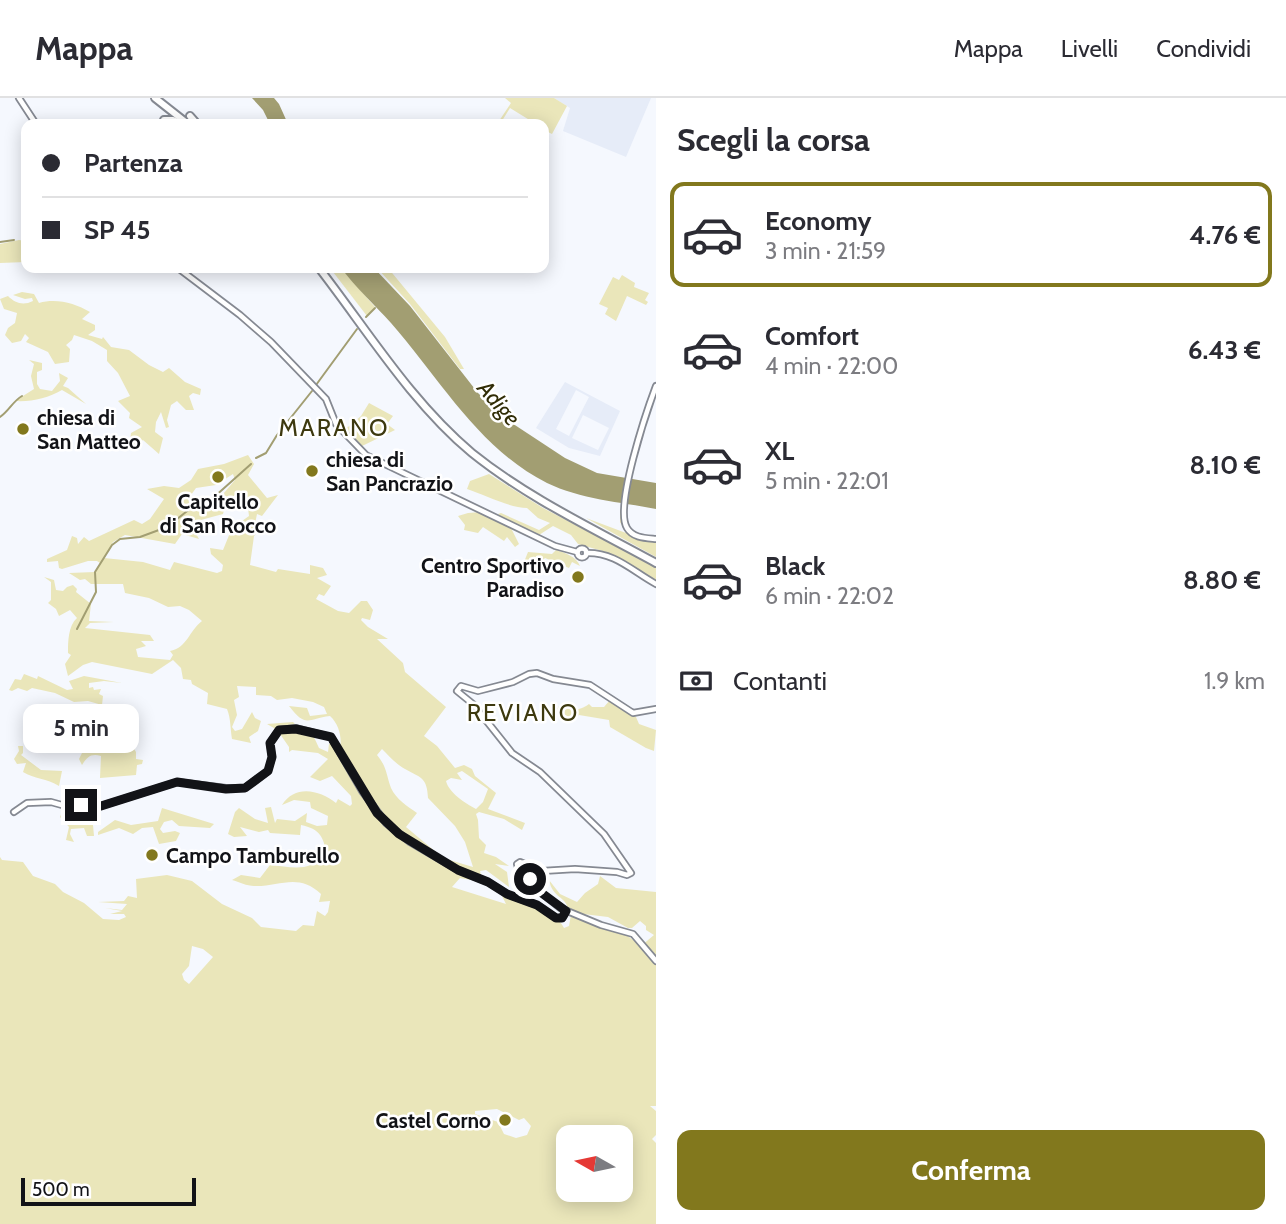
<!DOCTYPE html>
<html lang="it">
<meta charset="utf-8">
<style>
:root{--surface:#fff;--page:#f7f7f7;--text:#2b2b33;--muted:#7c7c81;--line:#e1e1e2;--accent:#82781d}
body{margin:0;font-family:Cabin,sans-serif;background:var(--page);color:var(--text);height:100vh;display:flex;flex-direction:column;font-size:26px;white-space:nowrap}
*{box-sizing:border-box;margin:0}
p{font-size:23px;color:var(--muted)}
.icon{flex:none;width:38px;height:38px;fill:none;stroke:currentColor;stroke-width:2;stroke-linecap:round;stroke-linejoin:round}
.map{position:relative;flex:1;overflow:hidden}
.panel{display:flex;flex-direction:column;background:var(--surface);width:630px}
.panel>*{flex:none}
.guide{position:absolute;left:21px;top:21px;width:528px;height:154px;border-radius:14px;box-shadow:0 4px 18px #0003;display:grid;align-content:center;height:154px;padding:0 21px;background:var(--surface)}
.needle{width:46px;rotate:279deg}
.controls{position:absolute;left:556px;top:1027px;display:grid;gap:14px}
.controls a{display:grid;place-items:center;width:77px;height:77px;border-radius:14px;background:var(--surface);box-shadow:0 4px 18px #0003;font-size:35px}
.scale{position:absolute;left:21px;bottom:18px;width:175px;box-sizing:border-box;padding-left:7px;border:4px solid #121317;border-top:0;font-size:19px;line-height:24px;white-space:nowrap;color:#121317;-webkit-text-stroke:5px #fff;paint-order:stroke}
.end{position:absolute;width:32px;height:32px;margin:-16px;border:9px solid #121317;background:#fff;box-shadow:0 0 0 4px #fff}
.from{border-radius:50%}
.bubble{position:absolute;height:49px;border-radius:14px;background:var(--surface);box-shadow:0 4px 18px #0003;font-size:23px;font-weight:800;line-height:49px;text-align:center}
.guide b{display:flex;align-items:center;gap:24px;height:66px;font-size:26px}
.guide b+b{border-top:2px solid var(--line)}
.guide i{width:18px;height:18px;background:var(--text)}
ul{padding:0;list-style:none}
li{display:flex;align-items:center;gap:21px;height:105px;margin:0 14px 10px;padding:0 7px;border:4px solid transparent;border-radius:14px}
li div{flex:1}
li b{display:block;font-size:26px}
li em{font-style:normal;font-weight:800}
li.selected{border-color:var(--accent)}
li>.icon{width:63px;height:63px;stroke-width:1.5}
h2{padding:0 21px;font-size:32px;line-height:84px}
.pay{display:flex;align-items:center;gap:18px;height:77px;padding:0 21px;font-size:26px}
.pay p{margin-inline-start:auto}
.primary-button{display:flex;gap:14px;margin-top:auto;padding:14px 21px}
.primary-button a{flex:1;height:80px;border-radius:14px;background:var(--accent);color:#fff;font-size:28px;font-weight:800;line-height:80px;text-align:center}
header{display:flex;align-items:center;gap:42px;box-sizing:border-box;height:98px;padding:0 35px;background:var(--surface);border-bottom:2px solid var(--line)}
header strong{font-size:33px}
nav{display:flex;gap:38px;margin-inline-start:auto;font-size:24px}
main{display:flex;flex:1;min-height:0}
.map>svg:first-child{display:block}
.built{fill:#e6ecf8;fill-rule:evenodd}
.green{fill:#eae6ba;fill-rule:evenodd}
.water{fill:#a29e72}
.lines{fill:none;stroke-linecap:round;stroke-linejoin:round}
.stream{stroke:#a29e72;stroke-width:2}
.secondary-casing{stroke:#858992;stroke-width:8}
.highway-casing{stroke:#858992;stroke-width:10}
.secondary{stroke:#fff;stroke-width:4.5}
.highway{stroke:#fff;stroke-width:6}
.route{stroke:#121317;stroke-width:9}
.poi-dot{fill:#82781d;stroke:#fff;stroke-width:2.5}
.labels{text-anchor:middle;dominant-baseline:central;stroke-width:5;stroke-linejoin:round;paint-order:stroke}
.poi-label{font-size:21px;font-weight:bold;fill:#121317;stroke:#fff;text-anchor:start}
.water-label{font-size:23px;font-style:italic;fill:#312d07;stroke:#fff}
.quarter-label{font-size:24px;letter-spacing:2px;fill:#3d390f;stroke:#fff}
</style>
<header>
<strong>Mappa</strong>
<nav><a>Mappa</a><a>Livelli</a><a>Condividi</a></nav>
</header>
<main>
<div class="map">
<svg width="656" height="1126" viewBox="0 0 656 1126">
<rect width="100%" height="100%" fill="#f5f8fe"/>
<g class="built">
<polygon points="554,0 651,0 626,59 563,33 570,10"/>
<path d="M565,284L620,313L600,358L569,350L536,330ZM576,292L589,299L569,338L556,331ZM583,317L609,330L598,352L572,340Z"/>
</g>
<g class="green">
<polygon points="505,0 554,0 567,8 552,36 544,32 544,26 536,26 510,10 500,26 497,26 511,5"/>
<polygon points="19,142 26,143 26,164 0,165 0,146"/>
<polygon points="330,170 341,170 375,209 367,218"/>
<polygon points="377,170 388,170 445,239 464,271 460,271 410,206"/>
<polygon points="622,177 635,185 634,189 649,195 645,202 648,204 646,207 627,198 616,223 605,216 608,210 599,206 613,179 619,182"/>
<path d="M22,194L34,196L39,205C56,200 75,205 90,214L82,221L95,227V232L88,237L102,241L103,239L111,249L129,252L149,267L163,274L169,270L185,284L201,291L200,297L193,295L189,298L194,312H186L177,303L171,307L167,322L169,329L166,330L161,314L156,324L155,334L163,340L159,356L143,342L129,351L131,335L142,329L129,320L130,315L118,303L130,298L118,275L107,263V252L92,243L74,237L72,242L66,247L70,251L69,264L55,266L48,254L26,244L29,240L25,236L21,243L12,245L5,237L8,230L15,225L17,215L4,211L0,201L8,198C15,205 23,208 33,203L32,200L25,201L13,197Z"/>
<path d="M29,262L42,265V272L37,274V286L40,291L52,293L60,283L59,275L68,280L63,288L68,290L86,306L62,292C48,300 32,304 15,303L34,291L31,278L34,266Z"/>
<polygon points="369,305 393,318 387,326 395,332 360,349 341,328 348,329 361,318"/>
<path d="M248,357L254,366L248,377L267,400L278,397L262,418L257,416L255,426L258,434L254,438L250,467L276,474L278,471L310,476V467L323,470L327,477L317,480L331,488L324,498L319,496L316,501L338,513L349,515L361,503H367L373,512L370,522L362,520L361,522L368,529L388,541H377L403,565L405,574L446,609L424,638L437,648L455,670L464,667L472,671L475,678L496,695L488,711L525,725L522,732L504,721L479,714L476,716L478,722L479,740L486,747L484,755L496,759L509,768L495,766L507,774L509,789L486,772L480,773L483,784L460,780L452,789L506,806L500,794C521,802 553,809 564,830L569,828L571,817H575L605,831L625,836L641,848L654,837L646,832V828L640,823L632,830H628L608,819L583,816L568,811C565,797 553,801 549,782L560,796L577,804L585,795L598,786L600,778L616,790L656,794V1008H650L656,1013V1037L652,1041L656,1045V1126H0V759L2,762L23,764L33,778L55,786L63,794L84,805L103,821L119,822L126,819L124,816H110L122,813L105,810L122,812L127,806L98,804L124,803L128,798L137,800L136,781L167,777L192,783L222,806L252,820L261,829L296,833L303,827L314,828L317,813L325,818L328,814L330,803L319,804L321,796C298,774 279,789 254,788C247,788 239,784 232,782L241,777L260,780L270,767C292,769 309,775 326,756C324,739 320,731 301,727L300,737L270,735L268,732L259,734L240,729L247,738L234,739L228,736L235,714L239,710L255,721L268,725L265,710L271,709L275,725L277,721L295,723L307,715L306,724L317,728L327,727L328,718L311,710L310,704L294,702L282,707C295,686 320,692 336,705L338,701L350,708L352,706L351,698L332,678L320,683L310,679L328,661L318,655L292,652L289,654V649L280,636L273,642L279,633L267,626L293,624L303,634L313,637L319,650L328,654L329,646H332L339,655C343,643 340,627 330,618C307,621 306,630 289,608L307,610L310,618L327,616L324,609L313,604L292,600L277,602L271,598L256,597V589L237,588L239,599L234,602L237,617L232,629L235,633L242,631L252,614L255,620L261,623L258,633L249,639L251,645L232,641C230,630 231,621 227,611L207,606L208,595L192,586L191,582L183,581L181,570L173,562L152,576L92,564L83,567L68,578L65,566L71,557L68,555C68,544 68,528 77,520L70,512L59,518L56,511L48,505L51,502V484L44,479L54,482L56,492L63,493L67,489L73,487L77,491L76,494L91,506L89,523L114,524L90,525L85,530L150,537L154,543H141L146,548L136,551L138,559L170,562L173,557L170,553C187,550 189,533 202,523L189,512L180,508L168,509L149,500L125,495L123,486H91L85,481L80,482L69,475L95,474L100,465L97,463H88L62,471L59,470L58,463L47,464V461L67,452L72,438L77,440L78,446L84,439L89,443L134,422L142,426L150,421L164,401L147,391L164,388L179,390L191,382L198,371L224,366ZM233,376L235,382C219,400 216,410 190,407L188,401L196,390L216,387ZM236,396L248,410L249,418L232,430L223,452L210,450L211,456L223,467L222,473L217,475L174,464L170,472L143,464L104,460L113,444L125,437L175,446L182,436L199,441L193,430L197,423L223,416L226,405ZM382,651C389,658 396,666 405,671C421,680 427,679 428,700L455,728L465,744L473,769L443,760L406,729L417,715C407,708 396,701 391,690C386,676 387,669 377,657ZM462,673L488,691L483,704L476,711C465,705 449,695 446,683L451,680L462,682L457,675ZM192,848L203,851L213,859L189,886L184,882L182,876L189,868ZM497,1011L519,1022L524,1020L531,1028L527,1037L516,1040L504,1036L498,1024L475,1016V1013ZM569,1040H621V1092H569Z"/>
<path d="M489,376L543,410L656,469V482L606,454L578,446L571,437L553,428L539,437L532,436L501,419L498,416L501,415L539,432L550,425L538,420L527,410C510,410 485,397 467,391L470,383Z"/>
<polygon points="622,411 623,424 628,433 656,442 656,459 586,420 626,435 620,424 620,412"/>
<polygon points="481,414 511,430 519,446 515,449 507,439 504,443 483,429 478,435 464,432 465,427 458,418 468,415"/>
<path d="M556,452C565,455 576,458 580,468L572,464L569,470L545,460L539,466L524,464L528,454L552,456Z"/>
<polygon points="24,576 37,581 38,578 67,592 73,591 69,583 84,578 122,585 104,583 89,585 89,590 93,589 94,592 101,591 99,596 103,598 102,607 88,603 74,604 55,595 32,590 27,593 18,590 12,593 9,592 15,581 21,582"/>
<path d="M610,602L636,619L639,626L656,632L654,653L646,650L610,629L609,622L579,617L574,623L557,611L559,608C571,612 578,614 589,606L592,609H604Z"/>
<path d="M114,637L126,638L136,654V661L143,662L142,666L137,667L136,677L100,680L101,658C91,655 87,659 82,667L79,661L82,655L95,647L93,638L106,640Z"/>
<path d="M18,648H23V655L21,657L41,672L62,673L59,688C47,680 34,681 23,674L26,665L17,666L14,661L19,653Z"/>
<polygon points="88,710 92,716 94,738 87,738 84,730 71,731 70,736 74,744 66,742 69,729 60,719 63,712"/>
<polygon points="162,710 214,726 210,730 179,728 172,722 164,724 160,731 163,735 175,733 180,735 176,743 159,746 153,729 142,730 133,736 119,730 98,737 98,734 115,722 131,727 158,723"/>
</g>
<g class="water">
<polygon points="252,0 274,0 279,6 288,26 270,26 263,12"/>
<path d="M341,170H374L410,208L478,295L504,320L565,360L597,375L656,385V411C620,404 580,401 547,385C478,350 441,282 391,225C375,207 356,190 341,170Z"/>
</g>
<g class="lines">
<g class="stream">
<polyline points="0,144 14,142"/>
<polyline points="366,219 375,210"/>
<polyline points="316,287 357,231"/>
<path d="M0,319C9,313 13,303 22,298"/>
<polyline points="256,360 266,355 277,337 312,293"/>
<polyline points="77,531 96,494 95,474 112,447 120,441 140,439 167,429 196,406 213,400 251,366"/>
</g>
<defs>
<g id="secondary">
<polyline points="19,0 36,26"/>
<polyline points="178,170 240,217 271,244 326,301 336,326 366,357 555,448 577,454"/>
<path d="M656,288C647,312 614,409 627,430C633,440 645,440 656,441"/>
<circle cx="582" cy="455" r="4.5"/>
<path d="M586,455C615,454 632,473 656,486"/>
<polyline points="656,611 633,615 590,587 553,581 537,575 529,576 513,584 478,593 461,588 457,593 473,606 512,655 540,674 604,736 631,775 627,777 617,774 575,771 542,773 520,764 517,766 518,770 539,793 560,810 601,827 633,836 656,863"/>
<polyline points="14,714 27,705 51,704 69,709 81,707 101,708 177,684 226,690 245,690 268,673 272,659 270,645 279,632 296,630 331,639 362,693 386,725 410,744 458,772 488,784 507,796 537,807 556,820 562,820 567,813"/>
</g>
<g id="highway">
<polyline points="155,0 188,26"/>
<polyline points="190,18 197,26"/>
<polyline points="164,22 173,22 183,26"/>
<path d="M319,170C367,232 411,304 472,355C528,400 594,431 656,465"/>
</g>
</defs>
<use href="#secondary" class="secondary-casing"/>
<use href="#highway" class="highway-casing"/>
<use href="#secondary" class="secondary"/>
<use href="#highway" class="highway"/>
</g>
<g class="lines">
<polyline class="route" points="81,707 101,708 177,684 226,691 245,690 268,673 272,659 270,645 279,632 296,631 331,639 377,715 399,736 458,772 488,784 507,796 537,807 556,820 562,820 566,813 539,793 530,781"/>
</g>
<g class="poi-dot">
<circle cx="23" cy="331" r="7"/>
<circle cx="312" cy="373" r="7"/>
<circle cx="218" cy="379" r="7"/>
<circle cx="578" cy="479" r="7"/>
<circle cx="152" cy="757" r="7"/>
<circle cx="505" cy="1022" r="7"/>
</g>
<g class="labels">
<g class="poi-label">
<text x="37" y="319">chiesa di<tspan x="37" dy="24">San Matteo</tspan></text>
<text x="326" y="361">chiesa di<tspan x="326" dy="24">San Pancrazio</tspan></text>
<text x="218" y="403" text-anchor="middle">Capitello<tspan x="218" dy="24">di San Rocco</tspan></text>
<text x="564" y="467" text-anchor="end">Centro Sportivo<tspan x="564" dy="24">Paradiso</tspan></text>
<text x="166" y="757">Campo Tamburello</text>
<text x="491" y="1022" text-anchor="end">Castel Corno</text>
</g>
<g class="water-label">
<text transform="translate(499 305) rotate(49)">Adige</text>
</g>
<g class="quarter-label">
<text x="334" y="329">MARANO</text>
<text x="523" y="614">REVIANO</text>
</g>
</g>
</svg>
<div class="controls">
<a><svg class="needle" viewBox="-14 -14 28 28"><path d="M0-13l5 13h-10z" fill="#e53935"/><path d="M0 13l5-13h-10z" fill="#7c7c81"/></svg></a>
</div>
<div class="scale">500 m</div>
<i class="end from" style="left:530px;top:781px"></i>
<i class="end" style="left:81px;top:707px"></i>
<div class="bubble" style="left:23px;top:606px;width:116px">5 min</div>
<div class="guide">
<b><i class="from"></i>Partenza</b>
<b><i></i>SP 45</b>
</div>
</div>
<section class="panel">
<h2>Scegli la corsa</h2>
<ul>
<li class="selected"><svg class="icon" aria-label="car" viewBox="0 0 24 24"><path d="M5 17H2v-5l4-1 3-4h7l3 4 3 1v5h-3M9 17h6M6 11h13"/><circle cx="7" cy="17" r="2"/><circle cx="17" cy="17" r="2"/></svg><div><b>Economy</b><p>3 min · 21:59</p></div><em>4.76 €</em></li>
<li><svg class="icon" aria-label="car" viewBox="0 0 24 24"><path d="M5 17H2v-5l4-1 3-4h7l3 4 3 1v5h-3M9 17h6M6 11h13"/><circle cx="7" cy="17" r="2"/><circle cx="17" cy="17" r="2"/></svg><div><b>Comfort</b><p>4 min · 22:00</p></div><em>6.43 €</em></li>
<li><svg class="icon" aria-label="car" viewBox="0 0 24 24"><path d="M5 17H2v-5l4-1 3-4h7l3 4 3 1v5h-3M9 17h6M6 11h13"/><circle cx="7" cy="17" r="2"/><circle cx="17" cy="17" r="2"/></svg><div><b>XL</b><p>5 min · 22:01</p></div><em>8.10 €</em></li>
<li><svg class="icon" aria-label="car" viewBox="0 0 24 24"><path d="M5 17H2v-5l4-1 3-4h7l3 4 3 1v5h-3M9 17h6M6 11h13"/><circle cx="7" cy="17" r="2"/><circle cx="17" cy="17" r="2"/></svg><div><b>Black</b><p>6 min · 22:02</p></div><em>8.80 €</em></li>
</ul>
<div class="pay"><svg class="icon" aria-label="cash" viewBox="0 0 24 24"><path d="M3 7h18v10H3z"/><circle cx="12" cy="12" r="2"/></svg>Contanti<p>1.9 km</p></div>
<div class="primary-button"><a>Conferma</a></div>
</section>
</main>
